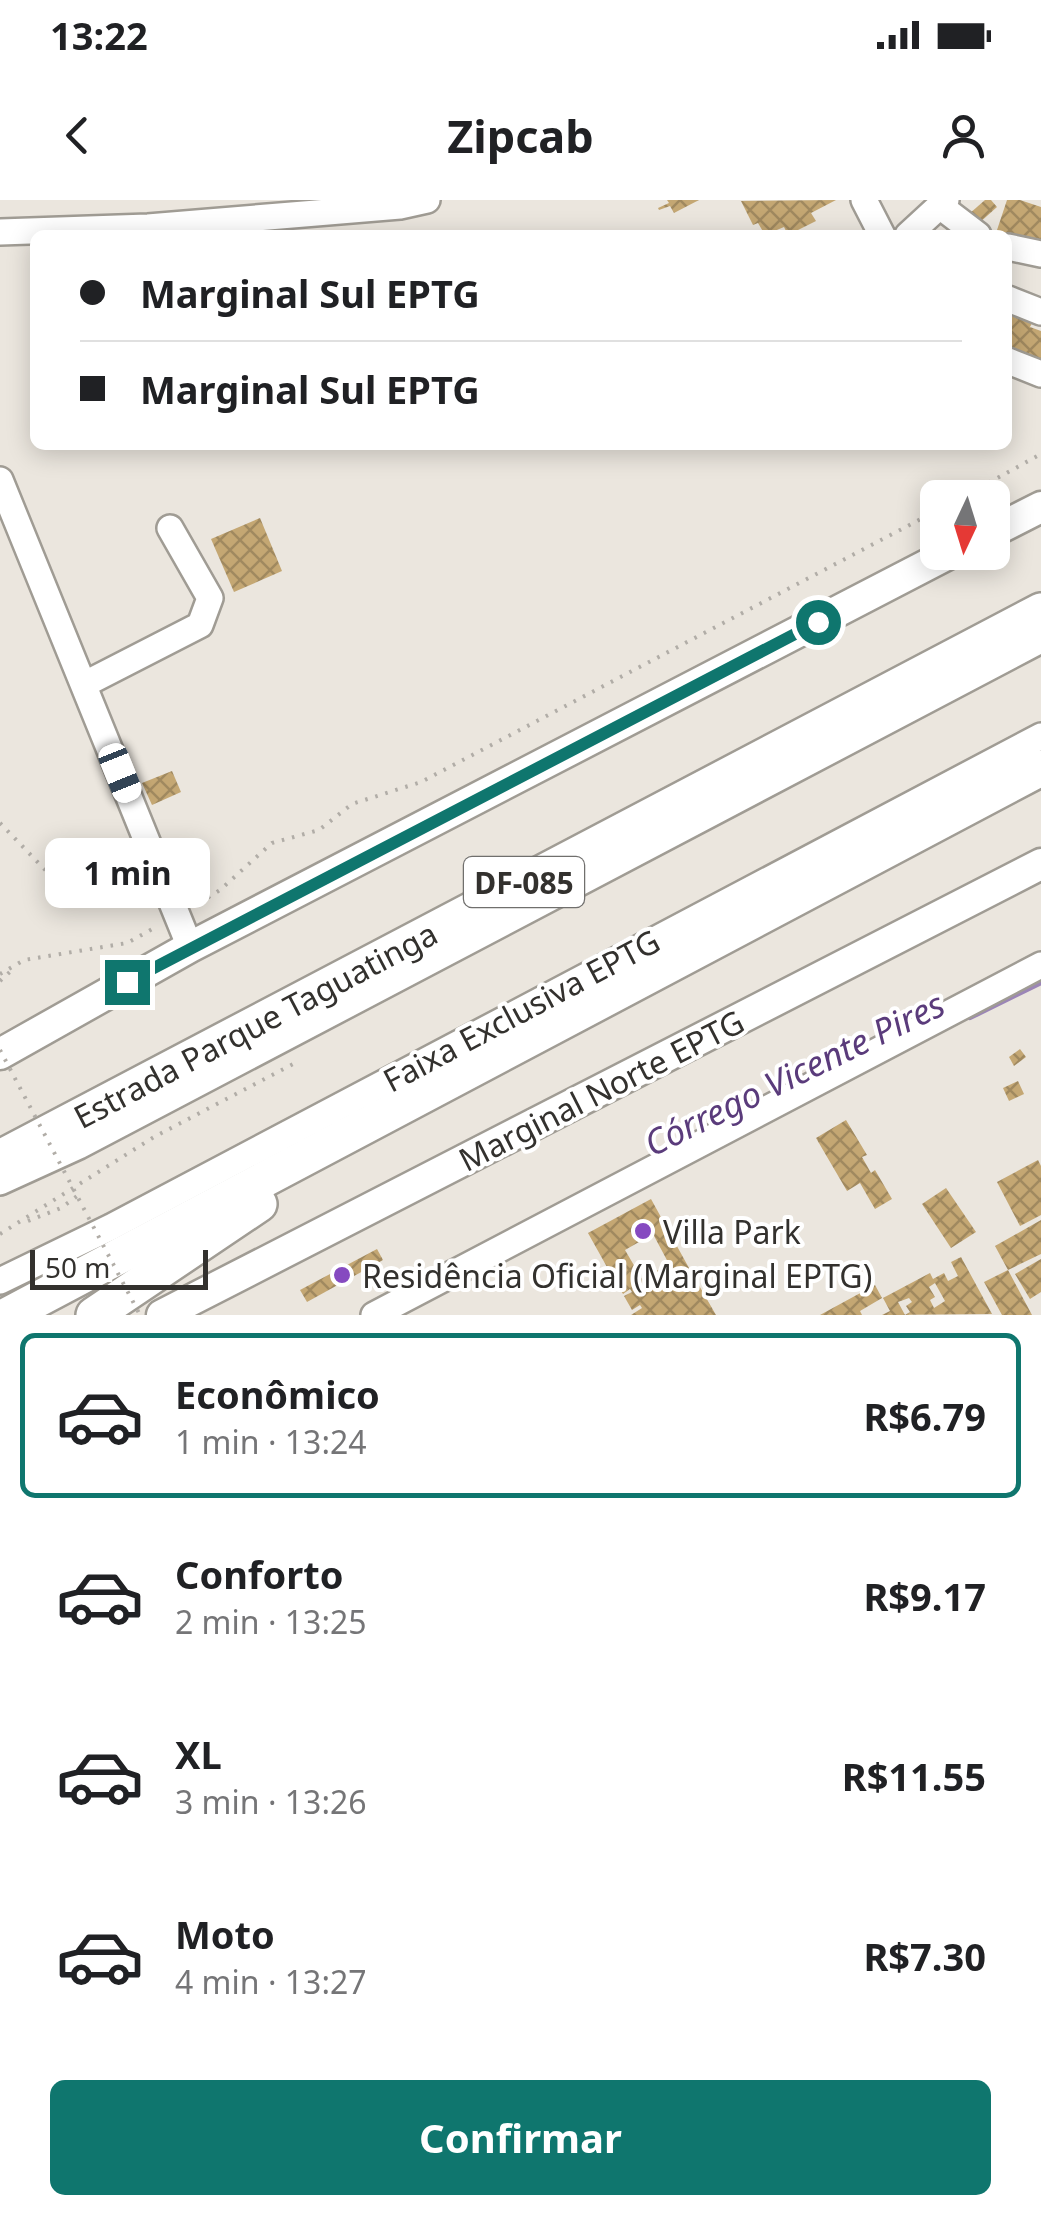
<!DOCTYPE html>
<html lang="pt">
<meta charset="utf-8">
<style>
:root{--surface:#fff;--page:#f2f2f2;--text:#202124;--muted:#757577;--line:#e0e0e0;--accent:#0f766e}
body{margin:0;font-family:"Noto Sans",sans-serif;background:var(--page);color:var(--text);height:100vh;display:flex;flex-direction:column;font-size:38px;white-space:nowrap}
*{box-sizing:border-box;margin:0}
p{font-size:32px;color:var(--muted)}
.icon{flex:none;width:55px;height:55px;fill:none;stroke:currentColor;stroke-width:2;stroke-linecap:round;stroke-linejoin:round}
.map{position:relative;height:1115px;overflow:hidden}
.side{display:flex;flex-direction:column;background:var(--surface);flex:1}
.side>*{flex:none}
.hud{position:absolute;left:30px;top:30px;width:982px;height:220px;border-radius:15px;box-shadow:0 5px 25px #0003;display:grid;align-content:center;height:220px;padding:0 50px;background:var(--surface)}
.needle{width:65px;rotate:184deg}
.fabs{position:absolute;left:920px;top:280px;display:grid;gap:20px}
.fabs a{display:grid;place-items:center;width:90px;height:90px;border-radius:15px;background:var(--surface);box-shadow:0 5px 25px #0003;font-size:50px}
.scale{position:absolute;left:30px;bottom:25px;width:178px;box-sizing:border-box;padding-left:10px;border:5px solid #33312e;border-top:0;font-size:28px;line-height:35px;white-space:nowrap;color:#33312e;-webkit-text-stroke:8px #fff;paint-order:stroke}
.end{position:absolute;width:45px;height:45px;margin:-22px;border:12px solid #0f766e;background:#fff;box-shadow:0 0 0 5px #fff}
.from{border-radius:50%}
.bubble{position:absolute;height:70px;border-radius:15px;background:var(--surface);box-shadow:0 5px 25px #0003;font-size:32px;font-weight:700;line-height:70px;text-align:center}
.car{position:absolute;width:30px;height:60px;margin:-30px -15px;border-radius:12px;box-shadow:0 0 8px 2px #0007;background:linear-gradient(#fff 24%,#345 0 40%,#fff 0 76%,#345 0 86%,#fff 0)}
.hud b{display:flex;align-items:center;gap:35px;height:95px;font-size:38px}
.hud b+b{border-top:2px solid var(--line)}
.hud i{width:25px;height:25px;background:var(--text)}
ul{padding:18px 0 0;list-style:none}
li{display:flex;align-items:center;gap:30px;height:165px;margin:0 20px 15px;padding:0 30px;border:5px solid transparent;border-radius:15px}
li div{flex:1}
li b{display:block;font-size:38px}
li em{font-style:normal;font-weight:700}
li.selected{border-color:var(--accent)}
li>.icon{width:90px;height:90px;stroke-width:1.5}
.cta{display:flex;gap:20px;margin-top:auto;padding:20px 50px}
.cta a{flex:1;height:115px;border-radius:15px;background:var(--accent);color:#fff;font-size:40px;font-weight:700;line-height:115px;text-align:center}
.status{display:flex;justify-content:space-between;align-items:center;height:70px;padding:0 50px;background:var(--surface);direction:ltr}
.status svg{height:28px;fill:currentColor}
header{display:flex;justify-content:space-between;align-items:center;height:130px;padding:0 50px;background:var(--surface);font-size:45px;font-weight:700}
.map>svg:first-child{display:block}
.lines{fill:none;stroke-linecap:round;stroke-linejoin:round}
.stream{stroke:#9b85b7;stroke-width:8}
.building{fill:url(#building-cross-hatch);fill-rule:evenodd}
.minor-casing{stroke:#a09c94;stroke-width:30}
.major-casing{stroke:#a09c94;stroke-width:35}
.highway-casing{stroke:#a09c94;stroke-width:40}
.path{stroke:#b1ada7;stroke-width:4;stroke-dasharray:2.5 8;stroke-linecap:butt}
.minor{stroke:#fff;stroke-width:25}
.major{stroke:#fff;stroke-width:30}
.highway{stroke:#fff;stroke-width:35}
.path-bridge{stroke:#b1ada7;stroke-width:4;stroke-dasharray:2.5 8;stroke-linecap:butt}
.route{stroke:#0f766e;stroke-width:12}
.poi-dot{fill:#864ac0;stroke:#fff;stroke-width:4}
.labels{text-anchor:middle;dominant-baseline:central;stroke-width:8;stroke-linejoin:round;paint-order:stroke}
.shield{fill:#fff;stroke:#706f6d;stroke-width:2.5}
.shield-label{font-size:30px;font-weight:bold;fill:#33312e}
.street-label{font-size:32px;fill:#33312e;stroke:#fff}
.poi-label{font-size:32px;fill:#33312e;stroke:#fff;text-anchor:start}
.water-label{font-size:35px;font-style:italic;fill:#5a3b7b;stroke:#fff}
</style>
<div class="status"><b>13:22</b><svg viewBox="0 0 49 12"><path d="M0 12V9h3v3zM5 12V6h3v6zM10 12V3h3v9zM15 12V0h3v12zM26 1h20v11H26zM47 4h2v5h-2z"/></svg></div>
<header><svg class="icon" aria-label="back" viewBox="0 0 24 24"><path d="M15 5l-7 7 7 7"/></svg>Zipcab<svg class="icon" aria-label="person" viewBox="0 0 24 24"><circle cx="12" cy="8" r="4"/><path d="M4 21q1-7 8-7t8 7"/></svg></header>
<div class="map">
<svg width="1041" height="1115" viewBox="0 0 1041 1115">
<defs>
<pattern id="building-cross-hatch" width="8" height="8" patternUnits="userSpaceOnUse" patternTransform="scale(2.5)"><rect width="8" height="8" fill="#c4a773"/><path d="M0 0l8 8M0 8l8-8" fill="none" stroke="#a0895f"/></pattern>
</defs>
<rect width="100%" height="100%" fill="#ebe6de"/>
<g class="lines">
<polyline class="stream" points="970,816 1041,781"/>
</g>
<g class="building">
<polygon points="667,0 699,0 674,13 670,6 659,10 658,8 669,3"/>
<polygon points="836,0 811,13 816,21 788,35 784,27 765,35 758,23 753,25 741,1"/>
<polygon points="985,0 991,0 997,7 978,24 969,14"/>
<polygon points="1007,0 1020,0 1041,7 1041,41 1034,39 1032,45 996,33"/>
<polygon points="1008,115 1032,123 1030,127 1041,131 1041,166 1008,155"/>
<polygon points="260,318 282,371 234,392 211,339"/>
<polygon points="172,571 181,592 152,605 142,583"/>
<polygon points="1020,849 1026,857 1014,866 1009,857"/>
<polygon points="1018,881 1024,894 1009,901 1003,888"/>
<polygon points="846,920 867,955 862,957 871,973 875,970 892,999 875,1009 860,983 847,991 816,938"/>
<polygon points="1038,960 1041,966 1041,1015 1020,1026 997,982"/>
<polygon points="946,988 976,1032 951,1048 922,1004"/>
<path d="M651,999L689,1068L716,1115H631L642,1108L640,1105L632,1110L624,1096L632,1092L630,1089L623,1094L615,1080L623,1076L620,1071L612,1076L588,1033ZM653,1034L669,1064L642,1079L625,1050Z"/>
<polygon points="1041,1020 1041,1054 1008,1070 1032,1115 1002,1115 984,1082 1008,1070 995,1046"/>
<polygon points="377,1049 383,1060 307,1102 300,1090"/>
<path d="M961,1057L992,1114L882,1115L890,1111L883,1098L930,1073L933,1079L944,1073L948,1081L958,1076L951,1062ZM935,1083L945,1101L934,1108L930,1100L935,1097L929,1087ZM909,1098L912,1102L906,1106L910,1112L905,1115L898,1102Z"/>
<polygon points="1041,1059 1041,1092 1030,1099 1015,1074"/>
<polygon points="875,1085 882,1098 860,1111 862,1115 820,1115"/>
</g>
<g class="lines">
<defs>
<g id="minor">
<polyline points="864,0 882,35"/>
<polyline points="940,6 978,35"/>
<polyline points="0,32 148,27 400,6 427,0"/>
<polyline points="908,35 946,0"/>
<polyline points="1008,47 1041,54"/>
<polyline points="1008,99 1041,112"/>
<polyline points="1008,161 1041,174"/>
<polyline points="0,280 190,747"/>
<polyline points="85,484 200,425 210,398 170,328"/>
<polyline points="0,982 79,946 1041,440"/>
<polyline points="0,1081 111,1027 1041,536"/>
<polyline points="374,1115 1041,765"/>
</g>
<g id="major">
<polyline points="992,332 1041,307"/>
<polyline points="0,854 190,747 952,352"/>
<polyline points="162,1115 1041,664"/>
</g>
<g id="highway">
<path id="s1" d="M0,958L1041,411"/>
<polyline points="8,1115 1041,568"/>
<polyline points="94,1115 259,1004"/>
</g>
</defs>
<use href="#minor" class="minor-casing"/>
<use href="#major" class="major-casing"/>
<use href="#highway" class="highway-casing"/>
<g class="path">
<polyline points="961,298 1041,254"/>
<polyline points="0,623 52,677 148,705"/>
<polyline points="199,703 220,690 272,643 319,630 352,604 421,582 938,310"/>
<polyline points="0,774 24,760 127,743 156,727"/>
<polyline points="0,781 13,769"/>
<polyline points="28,1021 61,1008 77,996"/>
<polyline points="0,1034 154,937 295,863"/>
</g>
<use href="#minor" class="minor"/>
<use href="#major" class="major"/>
<use href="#highway" class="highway"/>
<polyline class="path-bridge" points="0,850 140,1115"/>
</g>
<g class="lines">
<polyline class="route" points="127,782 818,422"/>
</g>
<g class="poi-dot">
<circle cx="643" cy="1031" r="10"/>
<circle cx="342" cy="1075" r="10"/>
</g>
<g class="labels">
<rect class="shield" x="464" y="657" width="120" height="50" rx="8"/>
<g class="shield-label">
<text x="524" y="682">DF-085</text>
</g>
<g class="street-label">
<text transform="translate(521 810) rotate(-28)">Faixa Exclusiva EPTG</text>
<text stroke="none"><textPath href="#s1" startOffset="288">Estrada Parque Taguatinga</textPath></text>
<text transform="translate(601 890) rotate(-27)">Marginal Norte EPTG</text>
</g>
<g class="poi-label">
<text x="663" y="1031">Villa Park</text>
<text x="362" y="1075">Residência Oficial (Marginal EPTG)</text>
</g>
<g class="water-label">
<text transform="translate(794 873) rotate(-26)">Córrego Vicente Pires</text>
</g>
</g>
</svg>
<div class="fabs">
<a><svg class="needle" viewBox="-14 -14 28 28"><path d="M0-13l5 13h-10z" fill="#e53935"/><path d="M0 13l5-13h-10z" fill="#757577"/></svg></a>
</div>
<div class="scale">50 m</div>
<i class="end from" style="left:818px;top:422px"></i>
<i class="end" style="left:127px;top:782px"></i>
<div class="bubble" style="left:45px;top:638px;width:165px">1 min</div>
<i class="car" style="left:120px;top:573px;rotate:158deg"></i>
<div class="hud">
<b><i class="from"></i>Marginal Sul EPTG</b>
<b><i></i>Marginal Sul EPTG</b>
</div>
</div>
<section class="side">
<ul>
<li class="selected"><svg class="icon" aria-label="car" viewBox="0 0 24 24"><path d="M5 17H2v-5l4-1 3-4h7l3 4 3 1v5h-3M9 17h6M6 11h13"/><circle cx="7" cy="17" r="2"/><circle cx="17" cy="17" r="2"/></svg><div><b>Econômico</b><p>1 min · 13:24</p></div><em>R$6.79</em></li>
<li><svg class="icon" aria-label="car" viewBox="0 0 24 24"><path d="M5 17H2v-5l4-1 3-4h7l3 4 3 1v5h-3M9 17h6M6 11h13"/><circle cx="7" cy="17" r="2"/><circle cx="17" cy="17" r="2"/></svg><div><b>Conforto</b><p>2 min · 13:25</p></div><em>R$9.17</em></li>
<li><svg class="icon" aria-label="car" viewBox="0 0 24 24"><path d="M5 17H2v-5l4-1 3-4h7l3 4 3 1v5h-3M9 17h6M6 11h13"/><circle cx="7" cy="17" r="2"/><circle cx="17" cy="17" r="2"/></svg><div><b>XL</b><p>3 min · 13:26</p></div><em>R$11.55</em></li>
<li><svg class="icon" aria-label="car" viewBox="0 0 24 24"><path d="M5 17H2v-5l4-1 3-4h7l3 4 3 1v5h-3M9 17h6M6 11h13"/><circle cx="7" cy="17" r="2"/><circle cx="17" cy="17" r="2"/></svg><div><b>Moto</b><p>4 min · 13:27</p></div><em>R$7.30</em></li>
</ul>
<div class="cta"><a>Confirmar</a></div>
</section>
